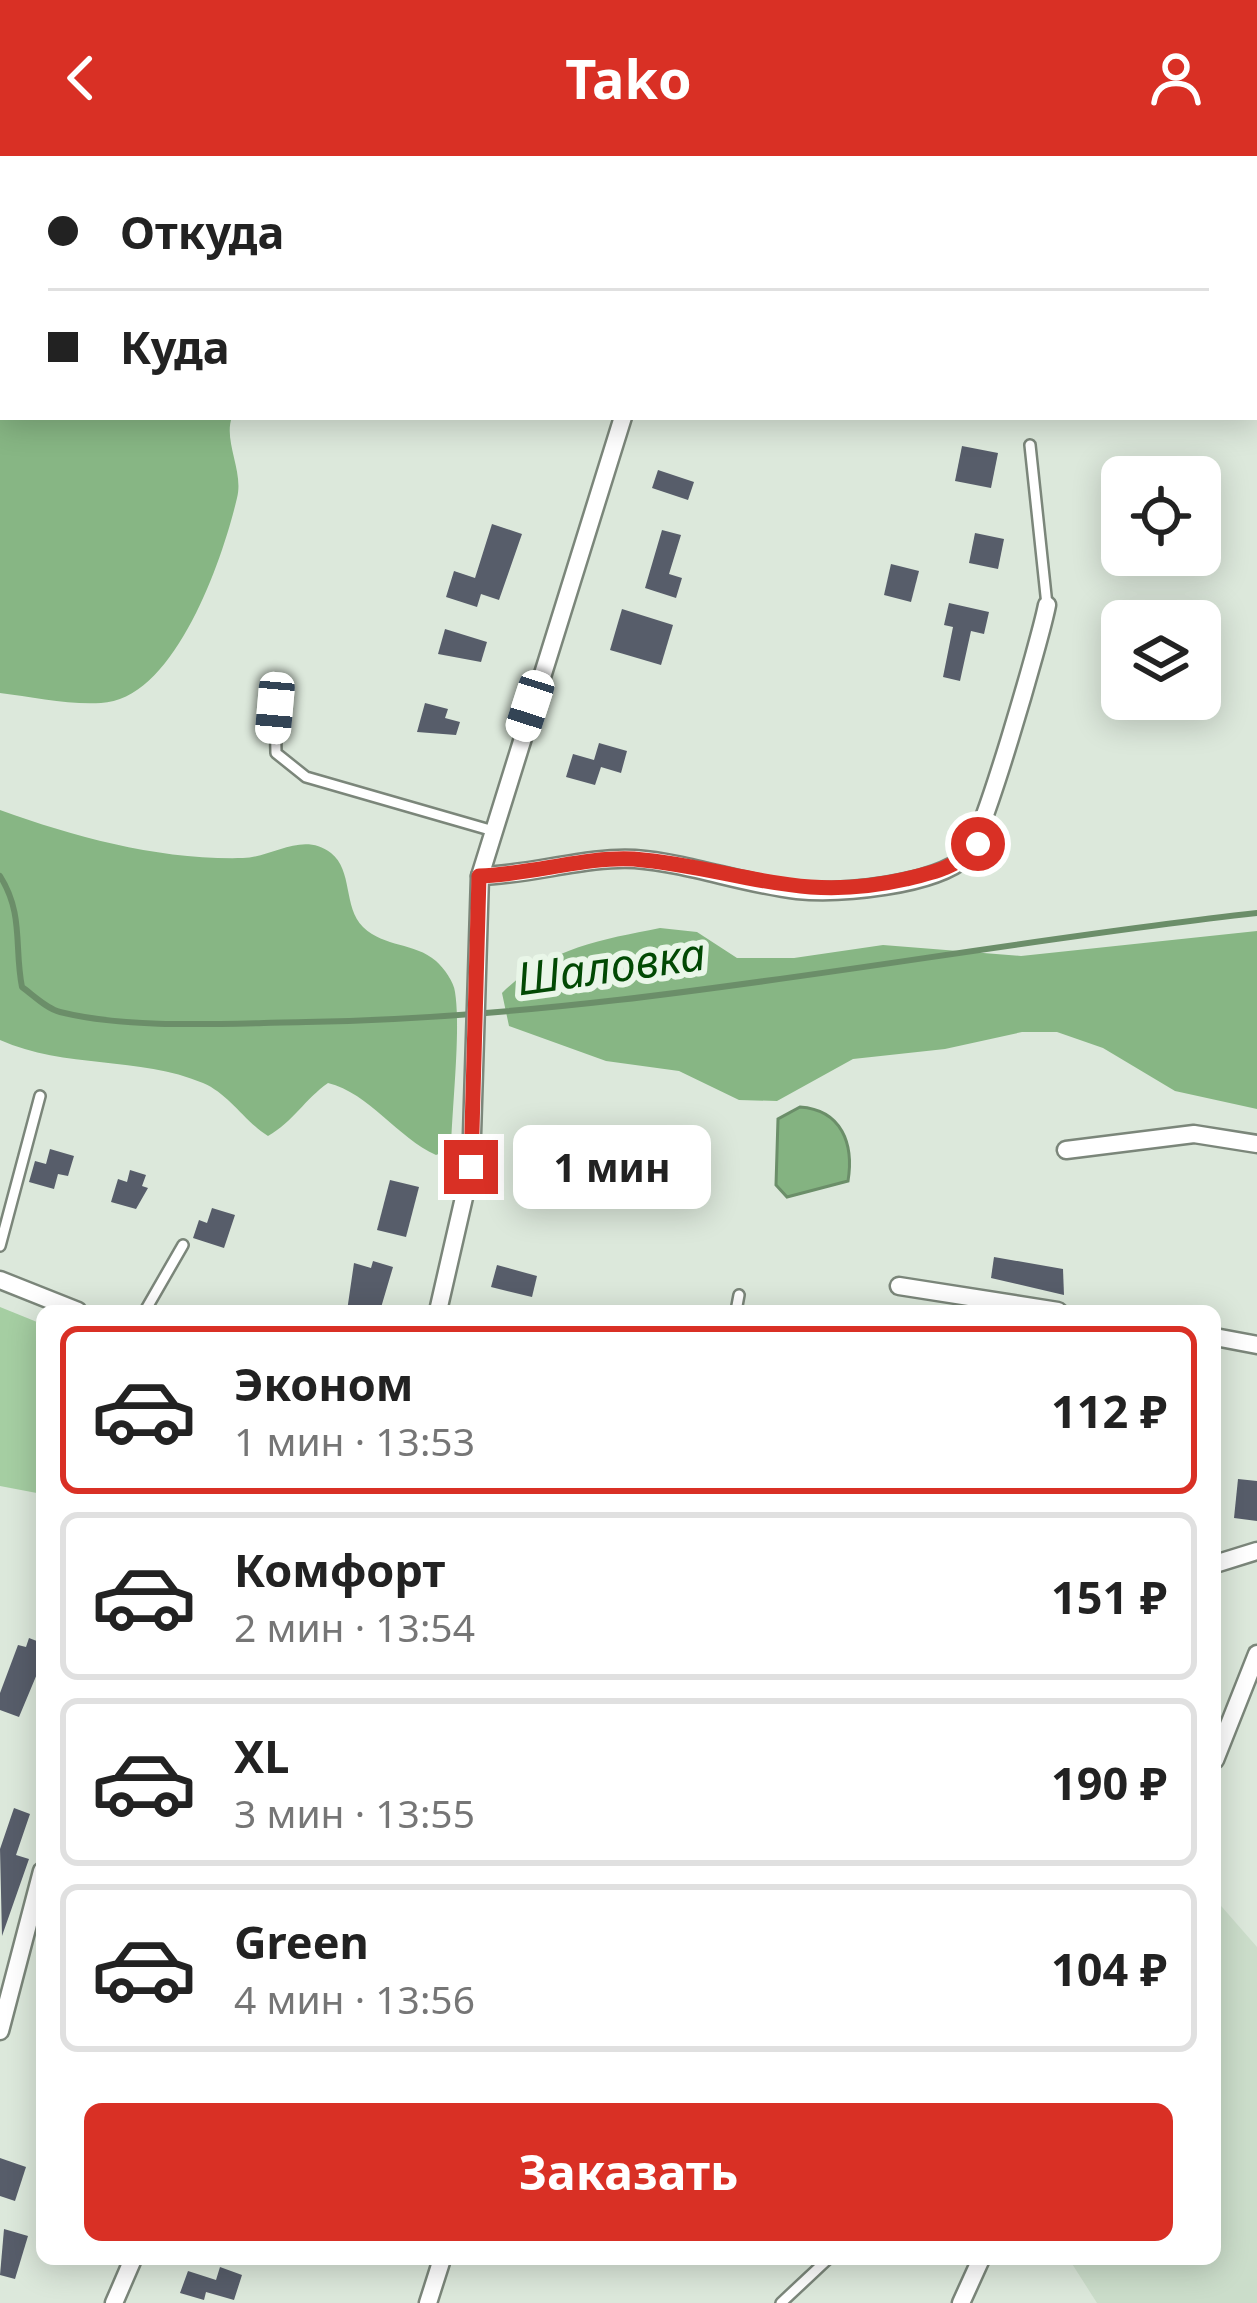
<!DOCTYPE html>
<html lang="ru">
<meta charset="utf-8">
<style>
:root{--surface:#fff;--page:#f2f2f2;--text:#222;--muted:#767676;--line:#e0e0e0;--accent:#d93025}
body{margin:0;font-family:"Noto Sans",sans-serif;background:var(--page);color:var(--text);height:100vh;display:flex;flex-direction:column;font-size:45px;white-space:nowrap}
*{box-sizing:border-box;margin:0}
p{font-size:39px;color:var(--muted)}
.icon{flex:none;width:66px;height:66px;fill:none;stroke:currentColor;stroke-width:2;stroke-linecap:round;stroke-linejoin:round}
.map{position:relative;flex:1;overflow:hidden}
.sheet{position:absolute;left:36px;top:1149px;width:1185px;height:960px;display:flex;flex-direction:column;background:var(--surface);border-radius:18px;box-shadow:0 6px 30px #0003}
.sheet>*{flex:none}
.guide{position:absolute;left:0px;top:0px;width:1257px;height:264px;box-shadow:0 6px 30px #0003;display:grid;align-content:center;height:264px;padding:0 48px;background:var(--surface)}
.buttons{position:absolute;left:1101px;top:300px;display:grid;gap:24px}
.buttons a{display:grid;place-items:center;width:120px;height:120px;border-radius:18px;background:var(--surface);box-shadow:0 6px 30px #0003;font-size:60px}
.end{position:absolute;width:54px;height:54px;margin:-27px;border:15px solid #d93025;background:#fff;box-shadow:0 0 0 6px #fff}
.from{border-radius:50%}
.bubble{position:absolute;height:84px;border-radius:18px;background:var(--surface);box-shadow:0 6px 30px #0003;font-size:39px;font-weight:700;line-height:84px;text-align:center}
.car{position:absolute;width:36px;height:72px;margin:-36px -18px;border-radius:15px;box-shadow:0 0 9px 3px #0007;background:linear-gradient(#fff 24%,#345 0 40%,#fff 0 76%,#345 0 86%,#fff 0)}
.guide b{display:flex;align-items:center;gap:42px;height:114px;font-size:45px}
.guide b+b{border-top:3px solid var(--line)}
.guide i{width:30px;height:30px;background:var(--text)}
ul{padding:21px 0 0;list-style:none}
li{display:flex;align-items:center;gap:36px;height:168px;margin:0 24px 18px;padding:0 24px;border:6px solid var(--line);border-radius:18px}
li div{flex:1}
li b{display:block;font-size:45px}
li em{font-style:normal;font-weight:700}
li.on{border-color:var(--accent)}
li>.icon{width:108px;height:108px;stroke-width:1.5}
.action{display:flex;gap:24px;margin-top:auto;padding:24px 48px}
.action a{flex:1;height:138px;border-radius:18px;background:var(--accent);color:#fff;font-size:48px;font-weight:700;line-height:138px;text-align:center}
header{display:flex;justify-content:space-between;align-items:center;height:156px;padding:0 48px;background:var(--accent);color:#fff;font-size:54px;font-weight:700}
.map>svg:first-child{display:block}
.built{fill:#cbddca}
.green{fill:#a5cea2}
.forest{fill:#87b684}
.water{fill:#84b381;stroke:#6b8e69;stroke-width:3}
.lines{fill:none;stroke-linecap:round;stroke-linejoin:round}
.stream{stroke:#6b8e69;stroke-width:6}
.building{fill:#575d6a}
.lane-casing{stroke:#7b867a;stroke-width:14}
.street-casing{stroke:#7b867a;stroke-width:21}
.lane{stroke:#fff;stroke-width:9}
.street{stroke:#fff;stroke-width:16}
.route{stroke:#d93025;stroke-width:15}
.labels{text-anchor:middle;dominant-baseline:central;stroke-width:12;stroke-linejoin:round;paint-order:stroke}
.water-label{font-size:45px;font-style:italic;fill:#024904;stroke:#e9f6e8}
</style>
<header><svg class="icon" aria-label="back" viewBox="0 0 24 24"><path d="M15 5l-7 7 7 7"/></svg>Tako<svg class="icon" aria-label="person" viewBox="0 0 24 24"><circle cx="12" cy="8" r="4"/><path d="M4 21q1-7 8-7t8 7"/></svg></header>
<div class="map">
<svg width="1257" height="2147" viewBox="0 0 1257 2147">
<rect width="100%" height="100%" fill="#dce8db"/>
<polygon class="built" points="1215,1743 1257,1791 1257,2147 1097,2147 1069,2103 1215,2103"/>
<polygon class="green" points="0,1151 42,1168 42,1338 0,1330"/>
<g class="forest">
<path d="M0,0L495,3H3V261H232C223,285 244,315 237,342C223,402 175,544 101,547C69,549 32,541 0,537Z"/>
<path d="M0,654C78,682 159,704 243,702C273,701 303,675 331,697C353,714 343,751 363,771C385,792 414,786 436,805C444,812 454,826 455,836C461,873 452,951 451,993L436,999C398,982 369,937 328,927C305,943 293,966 268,980C244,965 229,938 203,927C139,900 65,913 0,884Z"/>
<path d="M660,772L697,776L737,802H794L883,789L1021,800L1257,775V953L1175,935L1103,892L1057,876H1022L945,893L853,903L777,945L739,944L679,915L606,905L509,870L502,837C547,793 599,784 660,772Z"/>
</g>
<path class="water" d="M800,951C842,954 854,988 848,1025L787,1041L776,1029L778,963Z"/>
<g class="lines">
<path class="stream" d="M0,720C24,758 14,791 22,831C33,839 47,853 60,856C131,874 232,867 306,866C625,861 940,792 1257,757"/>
</g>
<g class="building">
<polygon points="962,290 998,297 991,332 955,325"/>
<polygon points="658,314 694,326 688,344 652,332"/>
<polygon points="492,368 522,378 499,444 481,438 477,451 446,441 454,415 475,422"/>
<polygon points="662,374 681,379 669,418 682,422 676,442 645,432"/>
<polygon points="975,377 1004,383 998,413 969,407"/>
<polygon points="891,408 919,415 911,446 884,439"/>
<polygon points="949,447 989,456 984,478 971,475 960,525 943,521 953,471 944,469"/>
<polygon points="622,453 673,469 661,509 610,494"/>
<polygon points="445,473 487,486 481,506 438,498"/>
<polygon points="425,547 448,553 445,562 460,566 456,579 417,576"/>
<polygon points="599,587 627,595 621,617 601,611 595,629 566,621 573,598 594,604"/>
<polygon points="50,993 74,1000 68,1020 58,1018 54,1033 29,1026 35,1005 46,1008"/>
<polygon points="130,1014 146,1019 142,1030 148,1032 136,1053 111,1046 118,1023 127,1026"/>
<polygon points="390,1024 419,1031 406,1081 377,1074"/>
<polygon points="212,1052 235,1059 224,1092 193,1082 199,1064 207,1067"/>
<polygon points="994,1101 1063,1113 1064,1139 991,1122"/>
<polygon points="373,1105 393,1111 380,1155 347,1155 354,1107 371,1112"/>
<polygon points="497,1109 537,1120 532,1141 491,1131"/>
<polygon points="1238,1323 1257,1325 1257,1365 1234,1362"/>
<polygon points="29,1482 42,1487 42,1506 19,1561 0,1554 0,1537 18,1489 26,1491"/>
<polygon points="14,1652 30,1658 16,1699 29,1703 2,1780 0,1693"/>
<polygon points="0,2002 26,2011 15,2045 0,2040"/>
<polygon points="4,2073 28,2080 15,2123 0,2119"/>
<polygon points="220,2111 242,2119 234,2144 206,2136 204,2144 180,2137 188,2115 216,2124"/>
</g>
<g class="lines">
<defs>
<g id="lane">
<polyline points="1030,289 1047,449"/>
<polyline points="275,552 276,597 306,621 490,674"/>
<polyline points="0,1090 40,940"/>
<polyline points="145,1155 183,1089"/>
<polyline points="736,1155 739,1139"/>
<polyline points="781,2147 828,2103"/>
</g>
<g id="street">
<polyline points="709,3 710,0"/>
<path d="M480,720C530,719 589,700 635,703C689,707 743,728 797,734C840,738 933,730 966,701C981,689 1041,481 1047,449"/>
<polyline points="1066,994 1194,978 1257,988"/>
<polyline points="0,1124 78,1155"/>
<polyline points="899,1130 1058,1155"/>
<polyline points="438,1155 471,1011 480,720 623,261"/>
<polyline points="1215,1181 1257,1189"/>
<polyline points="1215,1408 1257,1395"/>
<polyline points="1215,1604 1257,1498"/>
<polyline points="0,1875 42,1715"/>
<polyline points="114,2147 133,2103"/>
<polyline points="428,2147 442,2103"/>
<polyline points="961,2147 981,2103"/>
</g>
</defs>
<use href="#lane" class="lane-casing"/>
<use href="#street" class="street-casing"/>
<use href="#lane" class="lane"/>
<use href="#street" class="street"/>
</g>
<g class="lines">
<path class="route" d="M471,1011L479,720C530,719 587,700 634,703C738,712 797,748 906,723C936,716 958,711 978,688"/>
</g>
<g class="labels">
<g class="water-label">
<text transform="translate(611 809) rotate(-8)">Шаловка</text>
</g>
</g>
</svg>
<div class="buttons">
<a><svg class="icon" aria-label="locate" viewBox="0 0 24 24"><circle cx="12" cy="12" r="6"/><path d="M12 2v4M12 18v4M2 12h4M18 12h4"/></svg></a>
<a><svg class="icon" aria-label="layers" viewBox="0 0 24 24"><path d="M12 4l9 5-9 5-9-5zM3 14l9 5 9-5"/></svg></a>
</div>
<i class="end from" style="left:978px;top:688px"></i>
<i class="end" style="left:471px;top:1011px"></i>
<div class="bubble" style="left:513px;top:969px;width:198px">1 мин</div>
<i class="car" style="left:530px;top:550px;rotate:198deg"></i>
<i class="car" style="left:275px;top:552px;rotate:185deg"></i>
<div class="guide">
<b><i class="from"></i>Откуда</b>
<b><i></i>Куда</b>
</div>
<section class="sheet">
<ul>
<li class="on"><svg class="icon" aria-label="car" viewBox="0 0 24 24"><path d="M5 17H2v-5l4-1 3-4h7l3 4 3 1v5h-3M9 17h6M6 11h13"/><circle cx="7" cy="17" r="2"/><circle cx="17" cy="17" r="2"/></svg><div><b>Эконом</b><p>1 мин · 13:53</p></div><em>112 ₽</em></li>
<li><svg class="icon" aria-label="car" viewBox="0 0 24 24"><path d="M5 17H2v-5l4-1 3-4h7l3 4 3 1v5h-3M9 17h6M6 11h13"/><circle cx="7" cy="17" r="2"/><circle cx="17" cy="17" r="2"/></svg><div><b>Комфорт</b><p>2 мин · 13:54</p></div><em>151 ₽</em></li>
<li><svg class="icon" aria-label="car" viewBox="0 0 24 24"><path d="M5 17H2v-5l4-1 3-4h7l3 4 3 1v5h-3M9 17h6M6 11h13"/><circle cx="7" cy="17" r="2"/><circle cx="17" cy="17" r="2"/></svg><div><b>XL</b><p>3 мин · 13:55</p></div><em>190 ₽</em></li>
<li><svg class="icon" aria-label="car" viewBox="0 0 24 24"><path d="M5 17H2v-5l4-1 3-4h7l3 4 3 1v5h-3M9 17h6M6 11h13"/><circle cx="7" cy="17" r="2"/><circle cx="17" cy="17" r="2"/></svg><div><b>Green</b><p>4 мин · 13:56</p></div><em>104 ₽</em></li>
</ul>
<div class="action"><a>Заказать</a></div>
</section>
</div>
